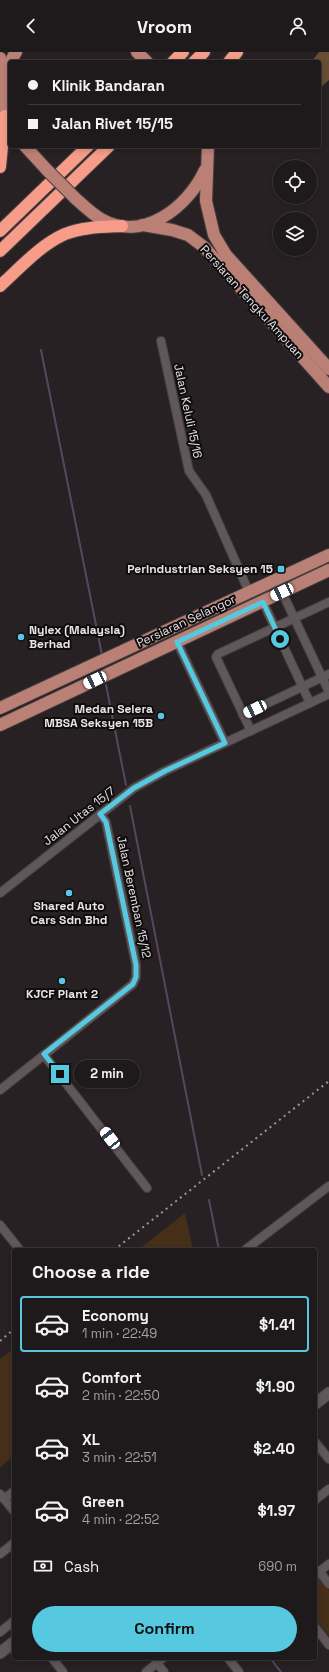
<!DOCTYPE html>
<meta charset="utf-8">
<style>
:root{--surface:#1e191a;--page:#262223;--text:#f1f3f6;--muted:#a1a0a2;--line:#3c3839;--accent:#56c9e1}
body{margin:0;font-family:"Space Grotesk",sans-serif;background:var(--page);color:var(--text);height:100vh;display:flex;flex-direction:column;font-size:15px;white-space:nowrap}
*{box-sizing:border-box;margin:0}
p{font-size:13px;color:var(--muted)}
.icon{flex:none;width:22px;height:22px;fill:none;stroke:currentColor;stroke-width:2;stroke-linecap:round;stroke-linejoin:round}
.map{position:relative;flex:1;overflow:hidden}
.side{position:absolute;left:12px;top:1196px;width:305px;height:412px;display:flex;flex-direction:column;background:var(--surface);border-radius:4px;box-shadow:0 2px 6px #0003,0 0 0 1px var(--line)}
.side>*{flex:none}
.banner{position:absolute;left:8px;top:8px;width:313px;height:88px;border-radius:4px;box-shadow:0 2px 6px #0003,0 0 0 1px var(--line);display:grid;align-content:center;height:88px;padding:0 20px;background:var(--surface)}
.buttons{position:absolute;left:273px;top:108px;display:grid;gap:8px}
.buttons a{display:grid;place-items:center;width:44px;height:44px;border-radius:50%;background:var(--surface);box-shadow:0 2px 6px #0003,0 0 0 1px var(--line);font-size:20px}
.end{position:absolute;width:18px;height:18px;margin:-9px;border:5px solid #56c9e1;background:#111;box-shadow:0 0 0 2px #111}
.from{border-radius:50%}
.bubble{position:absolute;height:28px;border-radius:14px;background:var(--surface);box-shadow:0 2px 6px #0003,0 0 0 1px var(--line);font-size:13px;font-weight:700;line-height:28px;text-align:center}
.car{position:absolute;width:12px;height:24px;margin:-12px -6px;border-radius:5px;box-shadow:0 0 3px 1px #0007;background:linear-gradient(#fff 24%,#345 0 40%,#fff 0 76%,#345 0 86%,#fff 0)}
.banner b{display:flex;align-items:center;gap:14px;height:38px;font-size:15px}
.banner b+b{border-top:1px solid var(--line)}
.banner i{width:10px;height:10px;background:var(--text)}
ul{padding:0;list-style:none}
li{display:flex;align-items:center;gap:12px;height:56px;margin:0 8px 6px;padding:0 12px;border:2px solid transparent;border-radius:4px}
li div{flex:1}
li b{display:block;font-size:15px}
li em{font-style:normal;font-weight:700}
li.current{border-color:var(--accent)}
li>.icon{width:36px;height:36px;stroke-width:1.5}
h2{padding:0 20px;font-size:18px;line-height:48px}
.pay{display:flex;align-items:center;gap:10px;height:44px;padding:0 20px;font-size:15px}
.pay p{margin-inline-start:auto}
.action{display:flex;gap:8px;margin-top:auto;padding:8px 20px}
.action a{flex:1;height:46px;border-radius:24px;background:var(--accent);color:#111;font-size:16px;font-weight:700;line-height:46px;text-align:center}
header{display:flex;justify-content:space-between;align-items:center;height:52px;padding:0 20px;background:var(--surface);font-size:18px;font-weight:700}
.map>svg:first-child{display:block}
.green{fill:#452f19}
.forest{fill:#684d34}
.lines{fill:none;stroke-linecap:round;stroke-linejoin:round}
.stream{stroke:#53495b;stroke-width:2}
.street-casing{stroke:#453f40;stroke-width:10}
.secondary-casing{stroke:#453f40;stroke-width:13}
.primary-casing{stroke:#453f40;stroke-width:14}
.highway-casing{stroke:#453f40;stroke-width:14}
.street{stroke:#5f5759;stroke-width:8}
.secondary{stroke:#5f5759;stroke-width:11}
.primary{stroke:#ba8075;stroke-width:12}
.highway{stroke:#f69c88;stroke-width:12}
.rail{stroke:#9d9798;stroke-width:2;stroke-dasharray:2 4;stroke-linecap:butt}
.primary-bridge-casing{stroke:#453f40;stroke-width:14;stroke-linecap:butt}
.primary-bridge{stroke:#ba8075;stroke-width:12}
.route{stroke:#56c9e1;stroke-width:5}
.poi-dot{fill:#56c9e1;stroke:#0f0c0d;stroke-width:1.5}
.labels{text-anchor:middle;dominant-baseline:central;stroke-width:4;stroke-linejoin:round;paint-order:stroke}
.street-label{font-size:12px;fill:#e8e3e4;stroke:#0f0c0d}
.poi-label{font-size:12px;font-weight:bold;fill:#e8e3e4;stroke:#0f0c0d;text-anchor:end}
</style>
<header><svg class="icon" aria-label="back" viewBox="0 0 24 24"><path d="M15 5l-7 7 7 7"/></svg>Vroom<svg class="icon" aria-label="person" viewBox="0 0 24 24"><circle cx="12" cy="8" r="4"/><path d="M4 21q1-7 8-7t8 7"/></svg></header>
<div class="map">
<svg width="329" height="1620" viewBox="0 0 329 1620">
<rect width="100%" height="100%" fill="#282123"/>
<g class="green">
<polygon points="185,1161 193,1198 138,1198"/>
<polygon points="14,1296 14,1404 0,1415 0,1307"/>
<polygon points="319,1526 329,1538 329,1584 315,1566 315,1529"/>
</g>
<polygon class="forest" points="319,0 329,0 329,28 319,37 319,10 311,10"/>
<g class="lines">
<g class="stream">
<polyline points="41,298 102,603"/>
<polyline points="106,633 126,733"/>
<polyline points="130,754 202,1123"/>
<polyline points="209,1148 219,1198"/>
<polyline points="270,1606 281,1620"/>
</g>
<defs>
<g id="street">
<polyline points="161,289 189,419 206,443 249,540"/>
<polyline points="282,540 329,640"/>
<polyline points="263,550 310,651"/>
<polyline points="177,590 225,691"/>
<polyline points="243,663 329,622"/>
<polyline points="251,679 216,605 218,602 329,550"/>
<polyline points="0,841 134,736 165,719 329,642"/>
<polyline points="44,1003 147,1136"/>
<polyline points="0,1038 133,932 136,925 136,913 106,770 100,762"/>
<polyline points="0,1173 20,1198"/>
<polyline points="245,1198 329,1134"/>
<polyline points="315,1390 329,1407"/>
<polyline points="0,1442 14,1459"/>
<polyline points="4,1447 14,1439"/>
<polyline points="315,1448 329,1437"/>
<polyline points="0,1502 14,1491"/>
<polyline points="319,1519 329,1532"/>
<polyline points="315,1523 329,1512"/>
<polyline points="315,1575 329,1593"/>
<polyline points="0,1580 14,1569"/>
<polyline points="52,1606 63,1620"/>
<polyline points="228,1606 239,1620"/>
<polyline points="157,1611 164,1620"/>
<polyline points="146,1620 163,1606"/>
</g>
<g id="secondary">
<polyline points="315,1352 329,1341"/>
<polyline points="0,1601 14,1590"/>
</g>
<g id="primary">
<polyline points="137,0 147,10"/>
<polyline points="0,6 1,26"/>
<path d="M10,73C0,49 1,22 16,0"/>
<polyline points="25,94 47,118"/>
<polyline points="208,94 206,149 214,183 226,203 329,317"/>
<path d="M75,146C83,153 92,162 101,167C143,191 188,155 205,118"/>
<polyline points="143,173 172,178 188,183 204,195 329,335"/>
<polyline points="0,656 329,503"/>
<polyline points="0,673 329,518"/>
</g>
<g id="highway">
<polyline points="173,10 183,0"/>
<polyline points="194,10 204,0"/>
<polyline points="229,10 237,0"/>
<polyline points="0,115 5,64"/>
<polyline points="0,179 88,94"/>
<polyline points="0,199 109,94"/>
<path d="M0,234C20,216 40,193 65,182C82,175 103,175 122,174"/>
</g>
</defs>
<use href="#street" class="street-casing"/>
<use href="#secondary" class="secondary-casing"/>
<use href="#primary" class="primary-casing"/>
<use href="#highway" class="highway-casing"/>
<use href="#street" class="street"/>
<use href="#secondary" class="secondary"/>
<use href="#primary" class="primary"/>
<use href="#highway" class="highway"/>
<g class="rail">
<polyline points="114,1198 329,1029"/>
<polyline points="0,1289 14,1277"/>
</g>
<defs>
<polyline id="primary-bridge" points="47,118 75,146"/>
</defs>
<use href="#primary-bridge" class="primary-bridge-casing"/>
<use href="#primary-bridge" class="primary-bridge"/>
</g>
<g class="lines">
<polyline class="route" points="60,1022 44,1002 133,932 136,925 136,913 106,770 100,762 134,736 165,719 225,691 177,590 263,550 280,587"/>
</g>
<g class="poi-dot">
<rect x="277" y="513" width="8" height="8" rx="2"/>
<circle cx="21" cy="585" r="4"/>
<circle cx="161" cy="664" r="4"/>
<circle cx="69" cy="841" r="4"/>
<circle cx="62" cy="929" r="4"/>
</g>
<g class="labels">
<g class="street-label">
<text transform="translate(252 250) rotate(48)">Persiaran Tengku Ampuan</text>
<text transform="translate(188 359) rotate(78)">Jalan Keluli 15/16</text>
<text transform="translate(186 569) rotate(-25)">Persiaran Selangor</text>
<text transform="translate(79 764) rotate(-38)">Jalan Utas 15/7</text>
<text transform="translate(134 845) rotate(78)">Jalan Beremban 15/12</text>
</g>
<g class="poi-label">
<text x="273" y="517">Perindustrian Seksyen 15</text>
<text x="29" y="578" text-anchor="start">Nylex (Malaysia)<tspan x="29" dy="14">Berhad</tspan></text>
<text x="153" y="657">Medan Selera<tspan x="153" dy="14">MBSA Seksyen 15B</tspan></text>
<text x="69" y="854" text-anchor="middle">Shared Auto<tspan x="69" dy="14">Cars Sdn Bhd</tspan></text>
<text x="62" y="942" text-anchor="middle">KJCF Plant 2</text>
</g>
</g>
</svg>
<div class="buttons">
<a><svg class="icon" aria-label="locate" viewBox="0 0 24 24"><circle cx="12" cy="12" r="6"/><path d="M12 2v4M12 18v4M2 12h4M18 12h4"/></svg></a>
<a><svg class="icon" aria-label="layers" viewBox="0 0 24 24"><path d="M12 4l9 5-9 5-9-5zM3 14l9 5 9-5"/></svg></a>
</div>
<i class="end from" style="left:280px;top:587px"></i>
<i class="end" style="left:60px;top:1022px"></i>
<div class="bubble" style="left:74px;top:1008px;width:66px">2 min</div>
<i class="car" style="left:282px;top:540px;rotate:245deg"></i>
<i class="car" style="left:95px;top:628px;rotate:245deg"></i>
<i class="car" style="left:255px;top:657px;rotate:245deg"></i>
<i class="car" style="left:110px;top:1086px;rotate:322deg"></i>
<div class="banner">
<b><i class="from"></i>Klinik Bandaran</b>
<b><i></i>Jalan Rivet 15/15</b>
</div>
<section class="side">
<h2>Choose a ride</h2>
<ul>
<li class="current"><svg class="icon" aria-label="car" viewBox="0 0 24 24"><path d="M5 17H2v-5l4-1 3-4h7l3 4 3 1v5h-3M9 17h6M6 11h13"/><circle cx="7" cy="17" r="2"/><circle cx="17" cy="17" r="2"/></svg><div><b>Economy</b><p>1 min · 22:49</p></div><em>$1.41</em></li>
<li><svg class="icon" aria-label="car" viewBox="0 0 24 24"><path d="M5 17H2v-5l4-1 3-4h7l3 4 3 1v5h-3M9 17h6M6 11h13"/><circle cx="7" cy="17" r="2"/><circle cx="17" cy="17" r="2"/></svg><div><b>Comfort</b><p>2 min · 22:50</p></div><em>$1.90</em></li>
<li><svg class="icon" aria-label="car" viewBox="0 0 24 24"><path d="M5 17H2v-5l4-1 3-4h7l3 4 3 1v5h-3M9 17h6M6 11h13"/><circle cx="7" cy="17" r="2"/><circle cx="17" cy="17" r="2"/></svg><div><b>XL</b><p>3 min · 22:51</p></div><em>$2.40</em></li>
<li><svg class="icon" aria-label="car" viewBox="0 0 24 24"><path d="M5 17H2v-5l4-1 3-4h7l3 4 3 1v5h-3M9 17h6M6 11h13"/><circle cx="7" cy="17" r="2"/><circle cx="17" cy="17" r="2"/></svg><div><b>Green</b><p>4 min · 22:52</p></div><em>$1.97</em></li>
</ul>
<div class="pay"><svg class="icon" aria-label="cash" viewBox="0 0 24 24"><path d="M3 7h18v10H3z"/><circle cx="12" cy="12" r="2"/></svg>Cash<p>690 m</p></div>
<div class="action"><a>Confirm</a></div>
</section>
</div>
